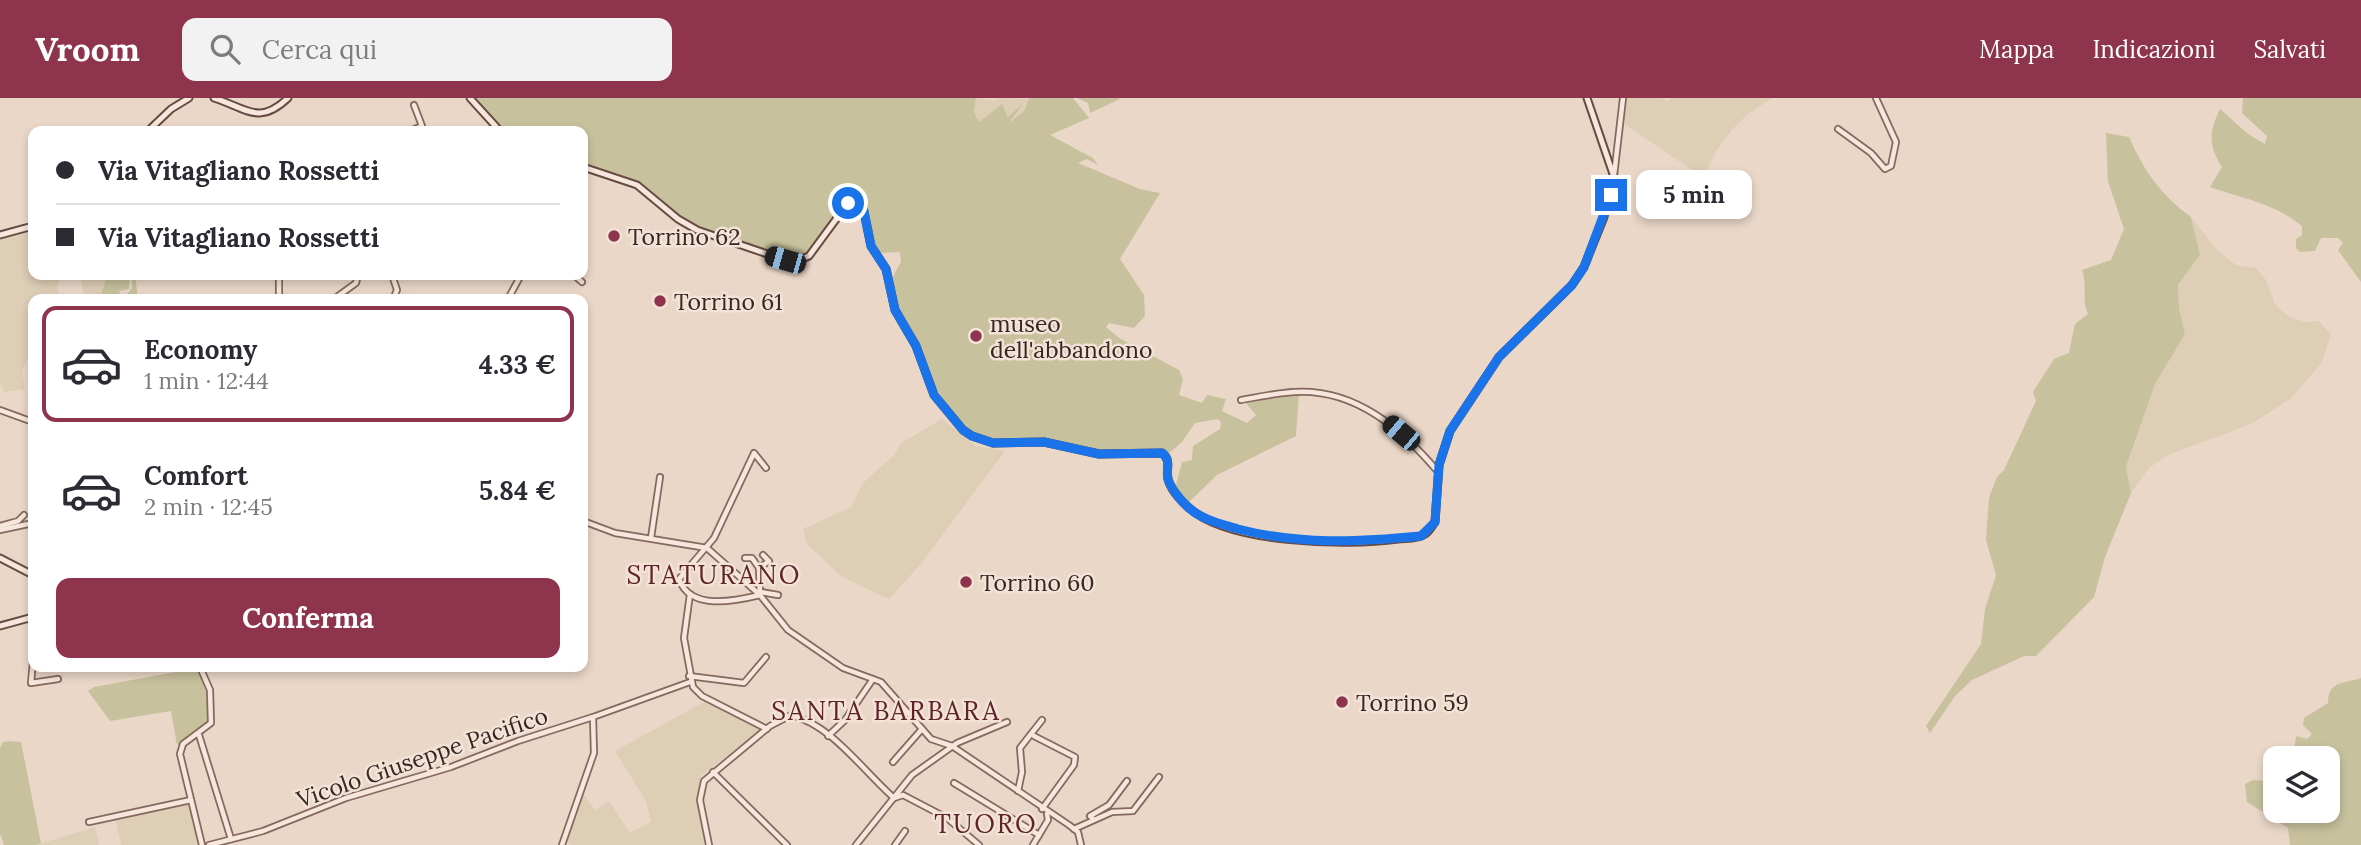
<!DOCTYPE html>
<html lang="it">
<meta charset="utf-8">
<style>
:root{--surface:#fff;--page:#f2f2f3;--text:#2b2b33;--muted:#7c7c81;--line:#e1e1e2;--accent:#8e344d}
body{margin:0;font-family:Lora,serif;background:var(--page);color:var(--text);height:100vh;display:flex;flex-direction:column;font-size:26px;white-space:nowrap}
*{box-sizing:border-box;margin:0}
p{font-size:23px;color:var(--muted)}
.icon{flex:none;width:38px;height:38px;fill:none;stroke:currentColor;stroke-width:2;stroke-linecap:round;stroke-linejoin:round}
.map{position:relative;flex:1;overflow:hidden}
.drawer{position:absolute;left:28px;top:196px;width:560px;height:378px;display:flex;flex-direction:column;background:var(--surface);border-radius:14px;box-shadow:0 4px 10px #0003}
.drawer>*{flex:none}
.banner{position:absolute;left:28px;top:28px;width:560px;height:154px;border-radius:14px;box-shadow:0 4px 10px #0003;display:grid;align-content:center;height:154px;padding:0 28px;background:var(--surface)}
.buttons{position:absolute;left:2263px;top:648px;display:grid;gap:14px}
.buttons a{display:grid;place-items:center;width:77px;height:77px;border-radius:14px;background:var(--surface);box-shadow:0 4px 10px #0003;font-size:35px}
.end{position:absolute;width:32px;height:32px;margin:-16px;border:9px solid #1a73e8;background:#fff;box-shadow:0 0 0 4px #fff}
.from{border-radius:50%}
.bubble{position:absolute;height:49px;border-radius:14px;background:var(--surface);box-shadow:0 4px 10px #0003;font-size:23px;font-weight:700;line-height:49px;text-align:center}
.car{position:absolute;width:21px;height:42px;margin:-21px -10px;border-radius:9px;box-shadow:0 0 5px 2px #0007;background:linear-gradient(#222 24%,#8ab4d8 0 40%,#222 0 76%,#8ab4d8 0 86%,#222 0)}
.banner b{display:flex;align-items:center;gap:24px;height:66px;font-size:26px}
.banner b+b{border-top:2px solid var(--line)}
.banner i{width:18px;height:18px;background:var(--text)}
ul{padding:12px 0 0;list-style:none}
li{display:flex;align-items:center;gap:21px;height:116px;margin:0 14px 10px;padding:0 14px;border:4px solid transparent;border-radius:14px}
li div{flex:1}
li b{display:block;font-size:26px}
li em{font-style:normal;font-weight:700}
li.selected{border-color:var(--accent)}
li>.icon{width:63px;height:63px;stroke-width:1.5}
.cta{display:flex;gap:14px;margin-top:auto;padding:14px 28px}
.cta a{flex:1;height:80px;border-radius:14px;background:var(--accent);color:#fff;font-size:28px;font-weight:700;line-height:80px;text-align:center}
header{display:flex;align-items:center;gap:42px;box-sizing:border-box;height:98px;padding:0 35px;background:var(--accent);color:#fff}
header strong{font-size:33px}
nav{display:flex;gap:38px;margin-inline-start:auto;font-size:24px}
.search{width:490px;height:63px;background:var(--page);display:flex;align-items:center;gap:18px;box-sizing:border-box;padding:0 24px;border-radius:14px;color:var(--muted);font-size:26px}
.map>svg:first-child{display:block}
.farmland{fill:#dfceb6}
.green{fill:#c8c19d}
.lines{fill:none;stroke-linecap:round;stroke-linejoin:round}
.street-casing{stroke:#85695f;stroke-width:8}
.secondary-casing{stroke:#674a42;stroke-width:9}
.street{stroke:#f6e6db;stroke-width:4.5}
.secondary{stroke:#f6e6db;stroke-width:5}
.route{stroke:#1a73e8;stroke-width:9}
.poi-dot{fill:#8e344d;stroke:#f3e3d7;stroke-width:2.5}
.labels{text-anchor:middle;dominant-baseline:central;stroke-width:5;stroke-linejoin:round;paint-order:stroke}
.poi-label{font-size:23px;fill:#372621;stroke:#f3e3d7;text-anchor:start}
.street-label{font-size:23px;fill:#372621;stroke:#f3e3d7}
.quarter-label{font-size:26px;letter-spacing:2px;fill:#5f2428;stroke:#f3e3d7}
</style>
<header>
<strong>Vroom</strong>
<div class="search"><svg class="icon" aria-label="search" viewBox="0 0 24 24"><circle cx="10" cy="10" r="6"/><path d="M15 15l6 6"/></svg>Cerca qui</div>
<nav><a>Mappa</a><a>Indicazioni</a><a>Salvati</a></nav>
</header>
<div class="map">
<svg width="2361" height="747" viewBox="0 0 2361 747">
<rect width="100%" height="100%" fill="#ead7c8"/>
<g class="farmland">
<polygon points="976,0 995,3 998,0 1030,1 1025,12 1009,26 1024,6 1008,19 1002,6 979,24 974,14"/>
<polygon points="1626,0 1662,0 1668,3 1670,0 1772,0 1748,16 1731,33 1716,53 1704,80 1624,26"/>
<polygon points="2191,119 2218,153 2236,167 2256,170 2266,182 2275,206 2289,219 2306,224 2319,223 2331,237 2321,266 2290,301 2251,326 2168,357 2149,370 2131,395 2126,370 2155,286 2185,236 2179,210 2178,186 2200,157"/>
<polygon points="33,132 33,177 60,179 57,189 60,201 33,201 33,257 29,258 22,273 25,291 4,294 0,286 0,139"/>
<polygon points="80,177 107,177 100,201 85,201"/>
<polygon points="942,321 976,348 1005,353 920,467 889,501 842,479 807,446 803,431 851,409 863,385 894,357 901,345"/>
<polygon points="704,604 763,630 701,678 698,703 706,747 571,747 567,742 584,697 595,712 609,703 630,735 651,724 646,703 615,653"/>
<polygon points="190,703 199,747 121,747 116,723"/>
<polygon points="95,729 99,747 36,747"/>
</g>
<g class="green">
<polygon points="473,0 976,0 974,14 979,24 1002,6 1008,19 1024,5 1009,25 1025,12 1029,0 1073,0 1089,20 1050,37 1093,60 1098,67 1087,61 1078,65 1140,91 1160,95 1120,161 1144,197 1145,218 1134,230 1109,225 1106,229 1119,240 1179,272 1183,281 1179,297 1202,305 1207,297 1226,301 1222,313 1247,325 1256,317 1244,303 1299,295 1296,338 1217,377 1188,405 1175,391 1182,364 1192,362 1193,348 1220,331 1221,324 1218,321 1195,325 1182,344 1168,356 1160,351 1112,354 1050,342 1000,342 975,337 956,321 933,286 917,241 897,209 892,180 901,164 900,154 878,155 860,98 848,100 808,154 794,160 781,159 704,132 678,118 641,86 583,67 583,33 504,33"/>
<polygon points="1077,0 1119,0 1120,1 1090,15 1088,5"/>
<path d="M2243,0H2361V184L2338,152L2343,145L2338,140H2321L2315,153L2300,154L2296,150V141L2302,137V128C2276,106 2241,100 2210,89L2222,69C2208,47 2209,34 2220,11L2248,36L2265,46L2267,38L2242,15Z"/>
<path d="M2106,35L2129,39C2144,73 2161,97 2191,119L2200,157L2178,187L2179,210L2185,236L2155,286L2126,369L2131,395L2105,459L2094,499L2036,558H2024L1972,582L1955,598L1930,635L1926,628L1981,546L1985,511L1996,477L1986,442L1989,400L1997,379L2004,372L2036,303L2033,294L2054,261L2069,255L2075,226L2088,216C2081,202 2088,188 2082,172L2111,162L2124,131L2108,83Z"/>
<polygon points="107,177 130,177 129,191 119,193 123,201 132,190 132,177 135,177 138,201 100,201"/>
<path d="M197,570C204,587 219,617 201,633C194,639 184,641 177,647L171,613L110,623L88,593L94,589Z"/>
<path d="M2361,580V747H2290L2288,730L2247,704L2245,686L2253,682L2275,684V712H2328V660H2293L2296,638L2307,641L2312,636L2303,627L2304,620L2328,605C2328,581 2347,586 2361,580Z"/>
<polygon points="9,643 21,644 41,745 36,747 4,747 0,735 0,650 3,644"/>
</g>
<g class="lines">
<defs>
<g id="street">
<polyline points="1838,31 1871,55 1885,71 1891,68 1896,44 1876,0"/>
<polyline points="410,33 422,28 414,7"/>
<polyline points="1614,78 1623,0"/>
<polyline points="392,177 397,192 393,201"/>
<polyline points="574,177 582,184"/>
<polyline points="279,201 279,177"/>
<polyline points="334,201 356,185 358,177"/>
<polyline points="508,201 521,177"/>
<path d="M1241,302C1258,299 1277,295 1294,294C1355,290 1402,331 1439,375"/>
<polyline points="0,312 33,324"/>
<polyline points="583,423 615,435 707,450 760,497 788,532 843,570 881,584 931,641 952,648 1069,727 1078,734 1081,747"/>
<polyline points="0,428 18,423 24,417"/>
<polyline points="0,432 33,425"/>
<polyline points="651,440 660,379"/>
<path d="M745,460H752L759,470L760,497C735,503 690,513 679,481L714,440L754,355L766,370"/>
<polyline points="759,470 769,463 763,457"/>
<polyline points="761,494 778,497"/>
<polyline points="690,496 684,540 693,589 702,598 767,631"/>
<polyline points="33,563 31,585 58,581"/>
<polyline points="200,569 210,592 211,625 183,646 180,656 202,747"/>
<polyline points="689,578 744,585 766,559"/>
<polyline points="199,637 231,741"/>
<polyline points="828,638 845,622 873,581"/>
<polyline points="1034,638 1075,659 1074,667 1042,711"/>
<polyline points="893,664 922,631"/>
<polyline points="713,674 787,747"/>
<polyline points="954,685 1039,737"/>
<polyline points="1018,693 1022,674 1020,650 1042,622"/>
<polyline points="894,700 903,697 947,720 979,747"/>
<polyline points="1093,721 1090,718 1109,707 1127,683"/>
<polyline points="89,724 191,702"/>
<polyline points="1074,731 1112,714 1133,713 1159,679"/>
<polyline points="209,747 263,733 346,700 451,669 518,643 593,619"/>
<polyline points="562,747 594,655 593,619 690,584"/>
<path d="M709,747L700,702L704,683L770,628L791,617C832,627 863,673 894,700"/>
<polyline points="856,747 912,677 957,645 1007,624"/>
<polyline points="895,747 905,733"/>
<polyline points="1033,747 1048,722 1047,716"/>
</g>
<g id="secondary">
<path d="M214,0C246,10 259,28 288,0"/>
<polyline points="470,0 500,33"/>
<polyline points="107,33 124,33"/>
<polyline points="148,33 171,11 189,0"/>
<path d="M583,69L637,87L678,121L697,132L785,162L795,164L809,158L848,105L858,103L863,109L871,148L886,171L895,212L916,248L934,297L963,332L972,338L993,345L1044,344L1099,356L1162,355C1173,363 1164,374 1169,384C1172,393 1182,404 1189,410C1231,446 1346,448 1398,441C1406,440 1418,441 1425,436C1429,434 1432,428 1435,424L1439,367L1450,333L1499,259L1572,187L1584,169L1604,119L1614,79L1587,0"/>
<polyline points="0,137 33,128"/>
<polyline points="0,460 33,477"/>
<polyline points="0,528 33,519"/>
</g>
</defs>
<use href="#street" class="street-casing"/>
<use href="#secondary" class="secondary-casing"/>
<use href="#street" class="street"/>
<use href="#secondary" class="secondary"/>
</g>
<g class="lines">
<path class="route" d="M848,105L858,103L863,109L871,148L886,171L895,212L916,248L934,297L963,332L972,338L993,345L1044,344L1099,356L1162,355C1173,363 1164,374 1169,384C1173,393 1182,404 1189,410C1203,422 1221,426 1238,431C1300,447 1358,444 1421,438L1435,424L1439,367L1450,333L1499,259L1572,187L1584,169L1611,97"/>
</g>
<g class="poi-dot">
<circle cx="614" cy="138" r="7"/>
<circle cx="660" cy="203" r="7"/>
<circle cx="976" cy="238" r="7"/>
<circle cx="966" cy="484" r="7"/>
<circle cx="1342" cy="604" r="7"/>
</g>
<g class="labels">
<g class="poi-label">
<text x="628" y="138">Torrino 62</text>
<text x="674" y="203">Torrino 61</text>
<text x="990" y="225">museo<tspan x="990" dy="26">dell'abbandono</tspan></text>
<text x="980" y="484">Torrino 60</text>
<text x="1356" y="604">Torrino 59</text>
</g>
<g class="street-label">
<text transform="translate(422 659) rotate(-19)">Vicolo Giuseppe Pacifico</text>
</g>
<g class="quarter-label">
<text x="714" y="476">STATURANO</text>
<text x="886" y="612">SANTA BARBARA</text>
<text x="986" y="725">TUORO</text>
</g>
</g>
</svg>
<div class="buttons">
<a><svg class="icon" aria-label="layers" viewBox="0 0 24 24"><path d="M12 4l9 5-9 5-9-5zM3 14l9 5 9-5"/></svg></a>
</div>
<i class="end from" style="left:848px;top:105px"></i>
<i class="end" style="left:1611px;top:97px"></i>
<div class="bubble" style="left:1636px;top:72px;width:116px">5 min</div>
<i class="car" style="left:785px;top:162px;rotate:286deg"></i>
<i class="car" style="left:1401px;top:335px;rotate:310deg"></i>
<div class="banner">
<b><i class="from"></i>Via Vitagliano Rossetti</b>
<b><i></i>Via Vitagliano Rossetti</b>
</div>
<section class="drawer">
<ul>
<li class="selected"><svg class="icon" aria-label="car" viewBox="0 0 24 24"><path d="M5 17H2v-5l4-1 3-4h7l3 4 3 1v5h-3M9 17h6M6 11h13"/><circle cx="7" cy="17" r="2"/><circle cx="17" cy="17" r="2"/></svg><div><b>Economy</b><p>1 min · 12:44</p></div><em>4.33 €</em></li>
<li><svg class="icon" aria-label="car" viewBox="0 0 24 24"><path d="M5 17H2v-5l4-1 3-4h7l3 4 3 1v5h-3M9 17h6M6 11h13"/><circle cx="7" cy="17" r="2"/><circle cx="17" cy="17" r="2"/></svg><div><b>Comfort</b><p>2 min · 12:45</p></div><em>5.84 €</em></li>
</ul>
<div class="cta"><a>Conferma</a></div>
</section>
</div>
